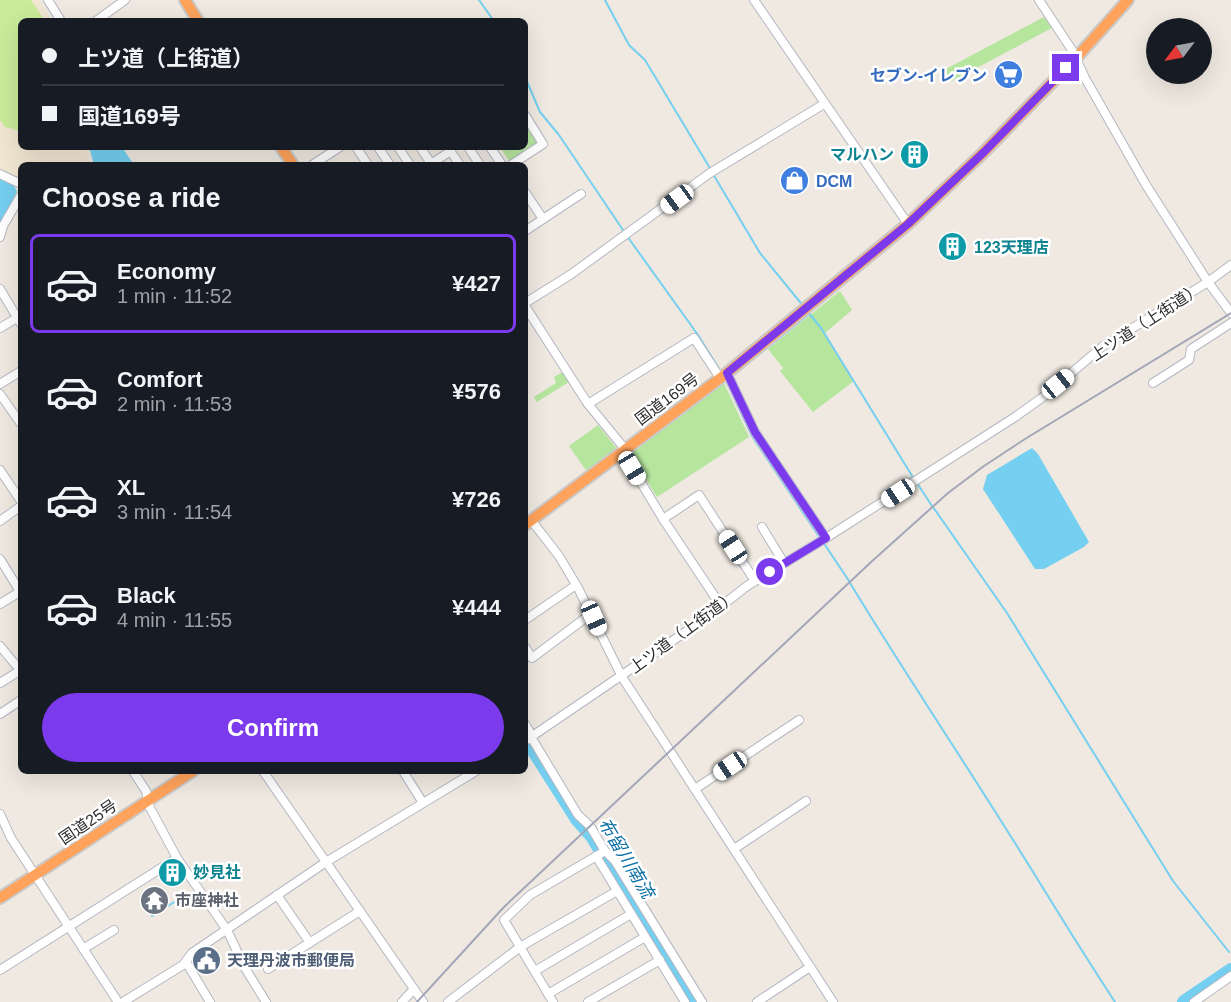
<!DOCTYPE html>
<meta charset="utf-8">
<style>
:root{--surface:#171b24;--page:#242831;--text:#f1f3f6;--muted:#9ea1a6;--line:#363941;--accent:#7c3aed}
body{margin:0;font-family:Helvetica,"Noto Sans JP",sans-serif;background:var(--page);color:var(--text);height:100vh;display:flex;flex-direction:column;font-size:22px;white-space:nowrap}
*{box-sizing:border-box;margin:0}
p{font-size:20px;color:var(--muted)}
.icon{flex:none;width:33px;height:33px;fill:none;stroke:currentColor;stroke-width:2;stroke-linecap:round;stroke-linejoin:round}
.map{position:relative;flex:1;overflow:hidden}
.sheet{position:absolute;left:18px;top:162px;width:510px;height:612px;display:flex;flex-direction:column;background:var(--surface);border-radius:9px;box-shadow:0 6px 24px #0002}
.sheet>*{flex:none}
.hud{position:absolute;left:18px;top:18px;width:510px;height:132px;border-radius:9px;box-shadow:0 6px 24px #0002;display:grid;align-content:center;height:132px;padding:0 24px;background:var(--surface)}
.needle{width:39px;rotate:238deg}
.controls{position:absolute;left:1146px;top:18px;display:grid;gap:12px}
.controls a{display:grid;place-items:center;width:66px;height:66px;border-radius:50%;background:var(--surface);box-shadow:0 6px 24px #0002;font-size:30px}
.end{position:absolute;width:27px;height:27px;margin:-14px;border:8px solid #7c3aed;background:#fff;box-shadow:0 0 0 3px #fff}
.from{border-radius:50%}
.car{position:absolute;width:18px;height:36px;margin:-18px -9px;border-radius:8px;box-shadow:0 0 4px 2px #0007;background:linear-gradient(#fff 24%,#345 0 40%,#fff 0 76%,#345 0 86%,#fff 0)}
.hud b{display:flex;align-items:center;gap:21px;height:57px;font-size:22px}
.hud b+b{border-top:2px solid var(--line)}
.hud i{width:15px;height:15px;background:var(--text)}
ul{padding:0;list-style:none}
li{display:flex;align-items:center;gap:18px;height:99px;margin:0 12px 9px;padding:0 12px;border:3px solid transparent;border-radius:9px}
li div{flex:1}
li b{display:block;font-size:22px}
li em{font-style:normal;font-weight:800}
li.selected{border-color:var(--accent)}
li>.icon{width:54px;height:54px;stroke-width:1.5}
h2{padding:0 24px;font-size:27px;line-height:72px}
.action{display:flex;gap:12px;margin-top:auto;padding:12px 24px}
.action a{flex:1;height:69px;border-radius:36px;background:var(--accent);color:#fff;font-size:24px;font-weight:800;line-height:69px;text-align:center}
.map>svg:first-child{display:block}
.education{fill:#f0e6d1}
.green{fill:#b6e59e}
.pitch{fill:#c9ec9a}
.water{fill:#75cff0}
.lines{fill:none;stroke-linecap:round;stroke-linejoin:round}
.stream{stroke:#75cff0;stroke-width:2}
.river{stroke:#75cff0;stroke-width:14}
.minor-casing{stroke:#b4b7c1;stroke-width:10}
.highway-casing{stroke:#c9c9c9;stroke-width:14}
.minor{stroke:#fff;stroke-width:8}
.highway{stroke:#ffa35c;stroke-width:10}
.rail{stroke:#a3a6b8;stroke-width:2}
.route{stroke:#7c3aed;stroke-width:8}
.labels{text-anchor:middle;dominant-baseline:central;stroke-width:5;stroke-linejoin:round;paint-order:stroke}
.shop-label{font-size:16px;font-weight:bold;fill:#366cbe;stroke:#fff;text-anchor:end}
.culture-label{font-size:16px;font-weight:bold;fill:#0d838f;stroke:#fff;text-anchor:start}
.street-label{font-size:16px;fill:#2e2e2e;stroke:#fff}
.worship-label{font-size:16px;font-weight:bold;fill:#5b616d;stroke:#fff;text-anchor:start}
.service-label{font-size:16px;font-weight:bold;fill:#4e5e75;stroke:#fff;text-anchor:start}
.water-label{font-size:18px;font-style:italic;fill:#0d6fa3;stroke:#fff}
</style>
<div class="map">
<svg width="1231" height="1002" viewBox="0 0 1231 1002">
<rect width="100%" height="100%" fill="#efe9e1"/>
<polygon class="education" points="0,0 39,0 52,21 21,21 21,147 87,147 89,165 21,165 21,181 0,170"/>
<g class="green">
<polygon points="1044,17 1052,28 950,82 942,71"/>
<polygon points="525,122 538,143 510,162 500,147 525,147"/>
<polygon points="840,291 852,310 825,333 854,381 813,412 780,371 783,368 768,349"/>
<polygon points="566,370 572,380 537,402 534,397 556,383 554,377"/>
<polygon points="723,381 749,437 657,497 628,451"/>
<polygon points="598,425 618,450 588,473 569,446"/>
</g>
<polygon class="pitch" points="0,0 31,0 45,21 21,21 21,131 5,127 0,120"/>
<g class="water">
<polygon points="89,147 122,147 134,165 94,165"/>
<polygon points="0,179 14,186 17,191 0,224"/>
<polygon points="1032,448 1038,454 1089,542 1084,547 1044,569 1035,569 983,489 987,475"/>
</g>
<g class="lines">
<g class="stream">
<polyline points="479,0 494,21"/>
<polyline points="605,0 629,45 645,60 711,170"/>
<polyline points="525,77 540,112 559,135 625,233"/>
<polyline points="713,174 760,253 804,307"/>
<polyline points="627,236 698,335 721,372"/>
<polyline points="808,312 821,328 914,479"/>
<polyline points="732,376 809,314"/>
<polyline points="725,378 752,436 820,538"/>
<polyline points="917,483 932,506"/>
<polyline points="933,507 1007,613 1173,881 1229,952"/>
<polyline points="823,542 849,581"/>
<path d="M850,583C901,667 956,749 1008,832C1044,889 1078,946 1115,1002"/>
<polyline points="152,916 176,901"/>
</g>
<g class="river">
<polyline points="525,737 577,819 592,836 691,1002"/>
<polyline points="1184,1002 1231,970"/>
</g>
<defs>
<g id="minor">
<polyline points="48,0 61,21"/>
<polyline points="754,0 908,224"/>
<polyline points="1039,0 1072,50 1085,78 1146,185 1208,282 1231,313"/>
<polyline points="96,21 125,0"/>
<polyline points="356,147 368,165"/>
<polyline points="378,147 390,165"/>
<polyline points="398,147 410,165"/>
<polyline points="420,147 432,165"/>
<polyline points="468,147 480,165"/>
<polyline points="490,147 502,165"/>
<polyline points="449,149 460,165"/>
<polyline points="312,165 340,147"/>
<polyline points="429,165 451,151"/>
<polyline points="511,165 543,144 525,115"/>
<polyline points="0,174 21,184"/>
<polyline points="525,192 543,219"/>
<polyline points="525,231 581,194"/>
<polyline points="0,237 3,226 21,195"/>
<polyline points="0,289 21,324"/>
<polyline points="525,303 570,275 710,173 824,104"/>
<polyline points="525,306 588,404 625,449"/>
<polyline points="0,328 17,318"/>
<polyline points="727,373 755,432 826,538"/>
<polyline points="1153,383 1189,360 1191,349 1231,323"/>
<polyline points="0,384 21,371"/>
<polyline points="0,394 21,424"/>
<polyline points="588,404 694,338 720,378"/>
<polyline points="622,451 663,519 721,606"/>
<polyline points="0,470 21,501"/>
<polyline points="663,519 699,495 755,581"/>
<polyline points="531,520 559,556 578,588 622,677 833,1002"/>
<polyline points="0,521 21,506"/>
<polyline points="762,527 784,563"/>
<polyline points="0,559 21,593"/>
<polyline points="0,604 21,591"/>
<polyline points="525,620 576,585"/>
<polyline points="0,646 20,670"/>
<polyline points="525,647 532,658 592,613"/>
<polyline points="0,683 21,670"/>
<polyline points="0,714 21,700"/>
<polyline points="525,724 532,736"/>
<polyline points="531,737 578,815 590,826 605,851 615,861 702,1002"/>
<polyline points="525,741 706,618 747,586 826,538 1015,417 1043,397 1103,346 1208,282 1231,265"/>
<polyline points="133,771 146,791 149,806 177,858 227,930 245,968 266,1002"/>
<polyline points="263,771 423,1002"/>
<polyline points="403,771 423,803"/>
<polyline points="695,789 799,720"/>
<polyline points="0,814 11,838 118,1002"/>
<polyline points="734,849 806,801"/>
<polyline points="596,856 685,1002"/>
<polyline points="277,895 310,943"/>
<polyline points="83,949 114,930"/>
<polyline points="186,962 210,1002"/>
<polyline points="268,969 360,911"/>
<polyline points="0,970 177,858"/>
<polyline points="535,971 631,914"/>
<polyline points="548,994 645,937"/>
<polyline points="123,1002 183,965 192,953 326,862 476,771"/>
<polyline points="402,1002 414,989"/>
<polyline points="448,1002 520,947 617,891"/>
<polyline points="553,1002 504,920 530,895 605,851"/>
<polyline points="588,1002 660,960"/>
<polyline points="757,1002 810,967"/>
<polyline points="1194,1002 1231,976"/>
</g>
<g id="highway">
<polyline points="185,0 198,21"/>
<polyline points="281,147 293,165"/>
<polyline points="525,525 727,373 908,224 984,152 1076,58 1128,0"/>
<polyline points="0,898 193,771"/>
</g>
</defs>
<use href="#minor" class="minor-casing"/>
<use href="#highway" class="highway-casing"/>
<use href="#minor" class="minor"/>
<use href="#highway" class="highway"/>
<polyline class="rail" points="417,1002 504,907 870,563 948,493 984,466 1025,439 1231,313"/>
</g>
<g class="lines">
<polyline class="route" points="770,572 826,538 755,432 727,373 908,224 984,152 1066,68"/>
</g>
<defs>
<symbol id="supermarket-disc" viewBox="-11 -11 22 22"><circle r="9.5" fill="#3f7fe0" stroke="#fff"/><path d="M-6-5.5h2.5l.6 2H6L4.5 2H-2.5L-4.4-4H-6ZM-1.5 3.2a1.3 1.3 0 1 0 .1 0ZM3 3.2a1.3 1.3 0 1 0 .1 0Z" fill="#fff"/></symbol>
<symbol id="building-disc" viewBox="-11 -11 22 22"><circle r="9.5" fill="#0f9aa8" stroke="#fff"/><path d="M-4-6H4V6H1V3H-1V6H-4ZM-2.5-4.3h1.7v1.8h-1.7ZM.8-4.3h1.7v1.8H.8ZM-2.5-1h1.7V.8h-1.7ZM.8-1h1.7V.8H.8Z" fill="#fff"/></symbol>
<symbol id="shop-disc" viewBox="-11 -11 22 22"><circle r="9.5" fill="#3f7fe0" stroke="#fff"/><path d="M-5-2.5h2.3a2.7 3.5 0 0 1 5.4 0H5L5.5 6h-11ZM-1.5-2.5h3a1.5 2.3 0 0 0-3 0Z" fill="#fff"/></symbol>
<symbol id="temple-disc" viewBox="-11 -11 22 22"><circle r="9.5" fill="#6b7280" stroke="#fff"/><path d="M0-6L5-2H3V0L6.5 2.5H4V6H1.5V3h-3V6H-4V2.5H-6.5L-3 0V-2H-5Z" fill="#fff"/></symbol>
<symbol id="civic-disc" viewBox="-11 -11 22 22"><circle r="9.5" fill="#5c6f8a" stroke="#fff"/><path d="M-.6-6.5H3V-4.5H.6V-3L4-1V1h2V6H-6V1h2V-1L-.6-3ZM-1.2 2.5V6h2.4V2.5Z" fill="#fff"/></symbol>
</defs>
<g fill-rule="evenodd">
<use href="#supermarket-disc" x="992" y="58" width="33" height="33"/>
<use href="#building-disc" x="898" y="138" width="33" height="33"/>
<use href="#shop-disc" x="778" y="164" width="33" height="33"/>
<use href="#building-disc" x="936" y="230" width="33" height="33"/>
<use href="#building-disc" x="156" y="856" width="33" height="33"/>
<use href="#temple-disc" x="138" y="884" width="33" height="33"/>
<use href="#civic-disc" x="190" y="944" width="33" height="33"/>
</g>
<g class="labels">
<g class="shop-label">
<text x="987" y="75">セブン-イレブン</text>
<text x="816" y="181" text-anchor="start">DCM</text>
</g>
<g class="culture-label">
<text x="894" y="154" text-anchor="end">マルハン</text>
<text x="974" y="247">123天理店</text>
<text x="193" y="872">妙見社</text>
</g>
<g class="street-label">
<text transform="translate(1146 322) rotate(-33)">上ツ道（上街道）</text>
<text transform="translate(667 399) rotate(-37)">国道169号</text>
<text transform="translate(683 632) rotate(-36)">上ツ道（上街道）</text>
<text transform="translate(88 822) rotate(-34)">国道25号</text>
</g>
<g class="worship-label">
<text x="175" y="900">市座神社</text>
</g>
<g class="service-label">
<text x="227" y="960">天理丹波市郵便局</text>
</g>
<g class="water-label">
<text transform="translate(626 858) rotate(59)">布留川南流</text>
</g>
</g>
</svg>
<div class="controls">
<a><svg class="needle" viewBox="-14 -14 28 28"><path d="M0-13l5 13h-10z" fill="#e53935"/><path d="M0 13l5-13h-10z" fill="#9ea1a6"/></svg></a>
</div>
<i class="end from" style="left:770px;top:572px"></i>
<i class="end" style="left:1066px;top:68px"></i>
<i class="car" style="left:677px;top:199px;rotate:234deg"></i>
<i class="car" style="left:1058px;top:384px;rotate:51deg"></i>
<i class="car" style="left:632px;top:468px;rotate:149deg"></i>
<i class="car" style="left:898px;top:493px;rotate:237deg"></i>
<i class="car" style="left:733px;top:547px;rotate:327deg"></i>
<i class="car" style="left:594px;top:618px;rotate:156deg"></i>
<i class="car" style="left:730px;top:766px;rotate:236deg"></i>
<div class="hud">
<b><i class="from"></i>上ツ道（上街道）</b>
<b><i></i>国道169号</b>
</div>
<section class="sheet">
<h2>Choose a ride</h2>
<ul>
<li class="selected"><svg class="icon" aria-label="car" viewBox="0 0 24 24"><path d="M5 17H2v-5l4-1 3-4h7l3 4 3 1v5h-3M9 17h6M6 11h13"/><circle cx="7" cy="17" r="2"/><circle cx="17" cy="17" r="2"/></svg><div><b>Economy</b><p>1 min · 11:52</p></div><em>¥427</em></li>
<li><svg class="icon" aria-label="car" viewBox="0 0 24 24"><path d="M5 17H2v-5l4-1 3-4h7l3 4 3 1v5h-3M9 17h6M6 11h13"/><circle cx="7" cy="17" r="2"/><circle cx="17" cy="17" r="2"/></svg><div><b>Comfort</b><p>2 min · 11:53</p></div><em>¥576</em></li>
<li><svg class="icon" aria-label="car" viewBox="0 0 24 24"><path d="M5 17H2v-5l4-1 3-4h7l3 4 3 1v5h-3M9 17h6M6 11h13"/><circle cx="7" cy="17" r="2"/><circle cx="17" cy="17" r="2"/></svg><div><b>XL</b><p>3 min · 11:54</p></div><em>¥726</em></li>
<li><svg class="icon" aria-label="car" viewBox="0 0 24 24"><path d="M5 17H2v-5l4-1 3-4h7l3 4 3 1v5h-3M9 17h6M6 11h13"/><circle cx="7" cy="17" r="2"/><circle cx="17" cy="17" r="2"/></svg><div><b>Black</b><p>4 min · 11:55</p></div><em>¥444</em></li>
</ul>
<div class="action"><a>Confirm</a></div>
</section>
</div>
